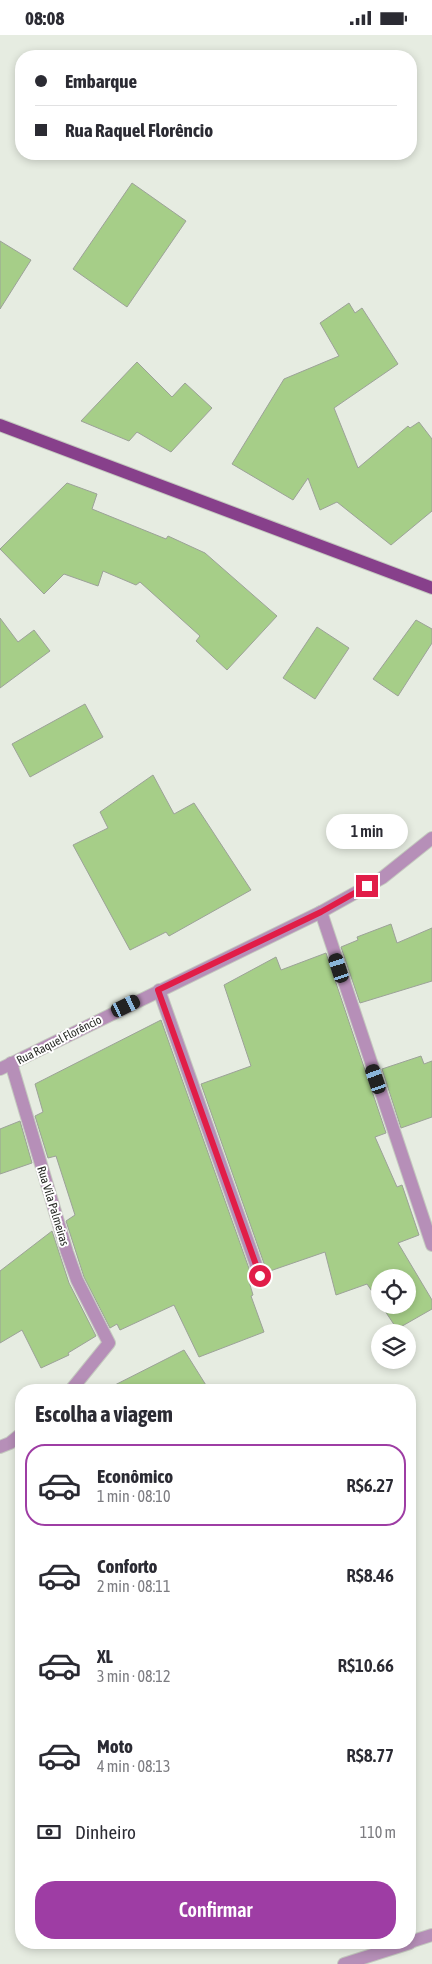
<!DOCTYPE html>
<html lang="pt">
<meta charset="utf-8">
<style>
:root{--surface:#fff;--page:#f2f2f3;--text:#2b2b33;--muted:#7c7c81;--line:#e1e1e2;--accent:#9e3da4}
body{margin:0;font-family:"Asap Condensed",sans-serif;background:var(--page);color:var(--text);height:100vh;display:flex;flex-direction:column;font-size:19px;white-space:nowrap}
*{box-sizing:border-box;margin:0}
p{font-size:16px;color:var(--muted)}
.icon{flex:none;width:28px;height:28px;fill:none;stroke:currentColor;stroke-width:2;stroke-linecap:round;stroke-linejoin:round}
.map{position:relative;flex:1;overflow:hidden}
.details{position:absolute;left:15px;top:1349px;width:401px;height:565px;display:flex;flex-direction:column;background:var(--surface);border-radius:20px;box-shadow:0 2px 8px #0003}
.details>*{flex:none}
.hud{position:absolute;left:15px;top:15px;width:402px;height:110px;border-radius:20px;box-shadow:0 2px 8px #0003;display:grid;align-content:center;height:110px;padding:0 20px;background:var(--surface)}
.tools{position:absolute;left:371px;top:1234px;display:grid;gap:10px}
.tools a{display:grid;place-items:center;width:45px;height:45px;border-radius:50%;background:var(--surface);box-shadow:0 2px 8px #0003;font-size:25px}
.end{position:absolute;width:22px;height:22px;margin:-11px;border:6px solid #e11d48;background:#fff;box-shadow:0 0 0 2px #fff}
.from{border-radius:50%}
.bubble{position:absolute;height:35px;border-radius:18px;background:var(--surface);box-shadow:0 2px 8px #0003;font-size:16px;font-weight:600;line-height:35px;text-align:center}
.car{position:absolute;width:15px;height:30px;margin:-15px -8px;border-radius:6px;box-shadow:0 0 4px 1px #0007;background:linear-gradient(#222 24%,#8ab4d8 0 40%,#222 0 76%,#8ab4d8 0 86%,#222 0)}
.hud b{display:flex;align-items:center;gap:18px;height:48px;font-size:19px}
.hud b+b{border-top:1px solid var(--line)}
.hud i{width:12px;height:12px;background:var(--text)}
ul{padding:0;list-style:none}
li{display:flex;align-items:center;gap:15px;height:82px;margin:0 10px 8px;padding:0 10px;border:2px solid transparent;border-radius:20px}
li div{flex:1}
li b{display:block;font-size:19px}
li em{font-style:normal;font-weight:600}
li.selected{border-color:var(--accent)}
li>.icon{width:45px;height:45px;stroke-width:1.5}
h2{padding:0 20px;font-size:22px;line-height:60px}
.pay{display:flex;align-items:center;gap:12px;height:55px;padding:0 20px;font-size:19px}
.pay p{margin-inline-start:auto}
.action{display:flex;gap:10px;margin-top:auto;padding:10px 20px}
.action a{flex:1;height:58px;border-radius:20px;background:var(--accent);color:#fff;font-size:20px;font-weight:600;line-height:58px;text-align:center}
.status{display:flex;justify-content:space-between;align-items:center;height:35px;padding:0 25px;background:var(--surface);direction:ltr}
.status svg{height:14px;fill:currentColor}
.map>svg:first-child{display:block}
.building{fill:#a6ce88;stroke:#9ca298}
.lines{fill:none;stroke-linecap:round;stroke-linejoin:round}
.minor-casing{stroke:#c4c9bf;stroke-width:14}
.major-casing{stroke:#c4c9bf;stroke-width:14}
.minor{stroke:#b68fb8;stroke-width:12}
.major{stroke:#87408b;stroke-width:12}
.route{stroke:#e11d48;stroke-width:6}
.labels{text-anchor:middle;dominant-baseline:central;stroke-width:4;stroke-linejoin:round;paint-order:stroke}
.street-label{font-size:12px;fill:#282a26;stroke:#fff}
</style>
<div class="status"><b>08:08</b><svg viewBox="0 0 49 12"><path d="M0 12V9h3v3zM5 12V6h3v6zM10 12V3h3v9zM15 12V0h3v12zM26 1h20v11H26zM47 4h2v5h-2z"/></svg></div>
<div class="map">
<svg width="432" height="1929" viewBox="0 0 432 1929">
<rect width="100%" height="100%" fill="#e6ece1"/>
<g class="building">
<polygon points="132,148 186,186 127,272 73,234"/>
<polygon points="0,206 31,225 0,274"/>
<polygon points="349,268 355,278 362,273 398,329 334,373 358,433 408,391 410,393 419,387 432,404 432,476 391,510 337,467 320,475 308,443 293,465 232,429 284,344 339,321 320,288"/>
<polygon points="137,327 172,362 185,348 212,373 171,417 137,397 129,406 81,386"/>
<polygon points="67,448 97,459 92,474 166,504 168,501 205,518 277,581 227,635 196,606 200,601 140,547 136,550 103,536 98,551 64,539 44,559 0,514"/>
<polygon points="0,583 18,607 34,595 50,616 0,653"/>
<polygon points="416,585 432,594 432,608 398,661 373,644"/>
<polygon points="317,592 349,613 315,664 283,643"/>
<polygon points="85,669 103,702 30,742 12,709"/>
<polygon points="153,740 174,779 194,768 251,855 169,901 166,897 130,915 73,810 108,793 100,777"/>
<polygon points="391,889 397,908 432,893 432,946 360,968 341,912 358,905 357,902"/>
<polygon points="326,918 386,1098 375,1102 397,1152 402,1150 419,1200 398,1208 432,1265 432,1274 397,1294 381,1270 408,1270 408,1242 380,1242 380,1268 367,1249 336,1260 325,1217 267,1237 201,1049 251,1031 224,950 276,922 281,935"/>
<polygon points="161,985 252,1242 248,1243 253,1260 251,1261 264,1297 199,1322 174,1270 120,1295 117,1289 110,1293 84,1242 66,1186 75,1180 56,1121 48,1123 35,1081 43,1077 35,1049"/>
<polygon points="421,1021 424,1029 432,1026 432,1082 401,1093 382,1034"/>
<polygon points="20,1086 32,1128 0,1139 0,1094"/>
<polygon points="52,1196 69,1248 96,1301 68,1318 69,1320 41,1333 22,1295 0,1308 0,1236"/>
<polygon points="184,1315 209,1355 105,1355"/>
</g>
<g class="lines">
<defs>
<g id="minor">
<polyline points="321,877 432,1210"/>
<polyline points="159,955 260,1241"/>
<polyline points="11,1028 67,1217 77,1245 109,1308 71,1355"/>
<polyline points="0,1034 321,877 382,843 432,803"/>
<polyline points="0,1412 10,1408 21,1399"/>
<polyline points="410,1907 432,1900"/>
<polyline points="344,1929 410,1908"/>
</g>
<polyline id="major" points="0,390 432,553"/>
</defs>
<use href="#minor" class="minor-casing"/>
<use href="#major" class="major-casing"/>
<use href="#minor" class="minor"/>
<use href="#major" class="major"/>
</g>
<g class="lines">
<polyline class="route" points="260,1241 158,955 321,877 367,851"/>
</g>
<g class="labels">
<g class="street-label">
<text transform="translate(59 1005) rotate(-27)">Rua Raquel Florêncio</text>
<text transform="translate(53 1171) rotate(73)">Rua Vila Palmeiras</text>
</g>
</g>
</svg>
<div class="tools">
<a><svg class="icon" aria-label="locate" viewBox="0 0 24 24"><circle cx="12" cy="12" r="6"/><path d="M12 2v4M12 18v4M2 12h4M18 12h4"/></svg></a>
<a><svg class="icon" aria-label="layers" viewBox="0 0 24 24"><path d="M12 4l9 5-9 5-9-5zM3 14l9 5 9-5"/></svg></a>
</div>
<i class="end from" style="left:260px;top:1241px"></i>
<i class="end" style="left:367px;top:851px"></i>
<div class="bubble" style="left:326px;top:779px;width:82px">1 min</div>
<i class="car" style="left:339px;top:933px;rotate:342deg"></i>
<i class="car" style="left:126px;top:971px;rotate:64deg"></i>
<i class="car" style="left:376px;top:1044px;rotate:341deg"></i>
<div class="hud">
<b><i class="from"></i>Embarque</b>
<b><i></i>Rua Raquel Florêncio</b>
</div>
<section class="details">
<h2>Escolha a viagem</h2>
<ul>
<li class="selected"><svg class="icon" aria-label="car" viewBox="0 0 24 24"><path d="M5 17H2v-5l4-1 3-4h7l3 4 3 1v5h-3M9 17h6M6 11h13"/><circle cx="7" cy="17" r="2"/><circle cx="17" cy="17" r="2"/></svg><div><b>Econômico</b><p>1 min · 08:10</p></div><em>R$6.27</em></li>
<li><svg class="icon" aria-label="car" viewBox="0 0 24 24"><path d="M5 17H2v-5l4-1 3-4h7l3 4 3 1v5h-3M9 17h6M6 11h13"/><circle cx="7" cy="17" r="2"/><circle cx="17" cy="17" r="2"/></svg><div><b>Conforto</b><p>2 min · 08:11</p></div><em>R$8.46</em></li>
<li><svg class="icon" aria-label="car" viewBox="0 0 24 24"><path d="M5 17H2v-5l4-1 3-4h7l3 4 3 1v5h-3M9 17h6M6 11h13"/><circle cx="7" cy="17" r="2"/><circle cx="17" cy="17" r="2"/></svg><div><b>XL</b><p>3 min · 08:12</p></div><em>R$10.66</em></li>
<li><svg class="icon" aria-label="car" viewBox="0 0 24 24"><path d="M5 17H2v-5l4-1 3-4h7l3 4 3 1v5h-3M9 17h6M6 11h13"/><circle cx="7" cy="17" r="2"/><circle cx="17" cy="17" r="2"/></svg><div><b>Moto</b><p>4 min · 08:13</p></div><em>R$8.77</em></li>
</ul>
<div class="pay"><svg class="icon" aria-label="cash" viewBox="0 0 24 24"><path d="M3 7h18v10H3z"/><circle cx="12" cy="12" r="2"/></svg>Dinheiro<p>110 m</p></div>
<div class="action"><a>Confirmar</a></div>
</section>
</div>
